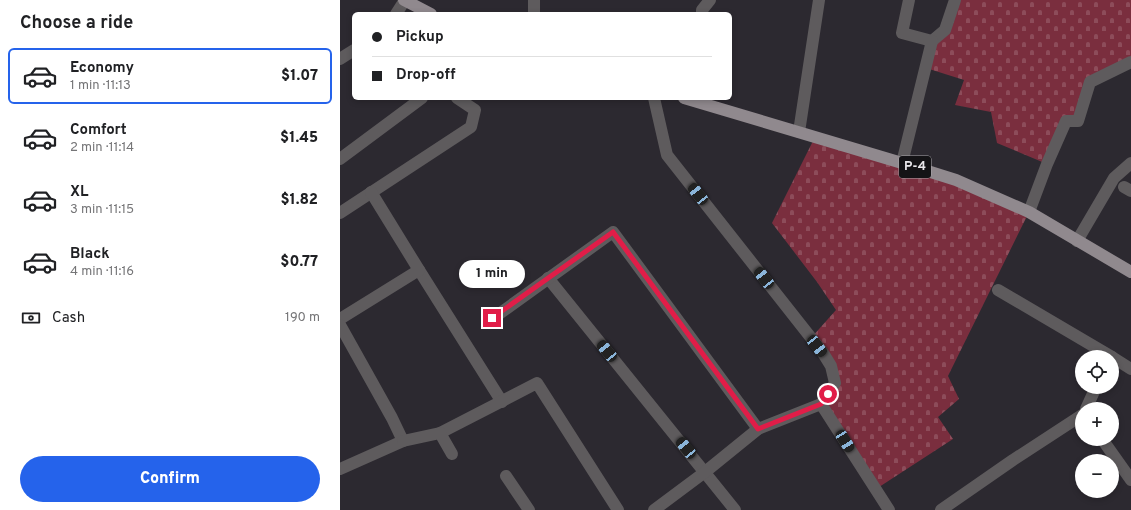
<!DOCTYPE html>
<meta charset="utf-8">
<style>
:root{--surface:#fff;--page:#f6f6f6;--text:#202124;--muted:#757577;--line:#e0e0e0;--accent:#2563eb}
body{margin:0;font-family:Overpass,sans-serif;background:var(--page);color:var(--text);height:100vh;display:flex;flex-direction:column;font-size:15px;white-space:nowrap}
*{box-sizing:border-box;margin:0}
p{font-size:13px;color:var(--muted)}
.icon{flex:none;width:22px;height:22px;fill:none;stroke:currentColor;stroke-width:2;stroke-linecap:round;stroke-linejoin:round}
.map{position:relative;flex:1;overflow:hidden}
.panel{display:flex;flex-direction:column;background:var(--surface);width:340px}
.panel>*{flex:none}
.guide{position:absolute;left:12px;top:12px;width:380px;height:88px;border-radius:6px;box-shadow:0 2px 6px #0003;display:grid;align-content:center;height:88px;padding:0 20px;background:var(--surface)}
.tools{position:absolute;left:735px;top:350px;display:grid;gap:8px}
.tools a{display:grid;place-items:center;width:44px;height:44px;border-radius:50%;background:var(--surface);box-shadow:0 2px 6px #0003;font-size:20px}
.end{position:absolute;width:18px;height:18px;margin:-9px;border:5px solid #e11d48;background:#fff;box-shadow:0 0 0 2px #fff}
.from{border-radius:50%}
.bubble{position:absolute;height:28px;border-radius:14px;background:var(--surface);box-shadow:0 2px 6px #0003;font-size:13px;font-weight:800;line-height:28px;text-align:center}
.car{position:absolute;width:12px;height:24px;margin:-12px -6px;border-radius:5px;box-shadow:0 0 3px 1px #0007;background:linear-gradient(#222 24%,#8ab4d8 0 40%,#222 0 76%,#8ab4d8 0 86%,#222 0)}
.guide b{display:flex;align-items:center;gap:14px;height:38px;font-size:15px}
.guide b+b{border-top:1px solid var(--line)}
.guide i{width:10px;height:10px;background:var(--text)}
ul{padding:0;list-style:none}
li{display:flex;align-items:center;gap:12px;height:56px;margin:0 8px 6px;padding:0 12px;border:2px solid transparent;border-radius:6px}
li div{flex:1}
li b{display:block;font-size:15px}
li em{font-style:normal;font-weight:800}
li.current{border-color:var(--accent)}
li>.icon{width:36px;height:36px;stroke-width:1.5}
h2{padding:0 20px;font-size:18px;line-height:48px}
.pay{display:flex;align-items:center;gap:10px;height:44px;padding:0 20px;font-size:15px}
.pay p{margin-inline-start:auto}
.primary-button{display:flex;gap:8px;margin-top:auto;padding:8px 20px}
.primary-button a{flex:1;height:46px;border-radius:24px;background:var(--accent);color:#fff;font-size:16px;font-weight:800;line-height:46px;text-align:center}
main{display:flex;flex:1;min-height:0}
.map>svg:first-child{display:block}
.cemetery{fill:url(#cemetery-stones)}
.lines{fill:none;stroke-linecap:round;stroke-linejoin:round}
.minor{stroke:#5e5b5d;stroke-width:12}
.major{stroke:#90898e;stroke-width:12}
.route{stroke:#e11d48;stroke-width:5}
.labels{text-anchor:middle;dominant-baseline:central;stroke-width:3;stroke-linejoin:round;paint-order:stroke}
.shield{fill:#141316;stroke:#a9a7ab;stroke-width:1}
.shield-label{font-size:13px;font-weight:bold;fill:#e9e7eb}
</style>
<main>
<section class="panel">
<h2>Choose a ride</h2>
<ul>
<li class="current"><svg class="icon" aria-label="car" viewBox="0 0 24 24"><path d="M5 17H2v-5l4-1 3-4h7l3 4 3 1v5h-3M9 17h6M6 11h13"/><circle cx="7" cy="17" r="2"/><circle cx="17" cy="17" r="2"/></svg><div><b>Economy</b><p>1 min · 11:13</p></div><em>$1.07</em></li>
<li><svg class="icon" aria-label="car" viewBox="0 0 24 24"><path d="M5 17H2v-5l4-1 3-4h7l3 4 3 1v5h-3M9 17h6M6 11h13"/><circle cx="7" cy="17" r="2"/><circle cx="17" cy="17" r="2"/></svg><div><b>Comfort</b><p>2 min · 11:14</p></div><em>$1.45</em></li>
<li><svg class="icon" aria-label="car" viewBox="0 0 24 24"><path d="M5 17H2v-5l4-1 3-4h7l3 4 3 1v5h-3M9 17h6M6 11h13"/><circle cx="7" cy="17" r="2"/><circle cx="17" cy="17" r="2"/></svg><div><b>XL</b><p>3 min · 11:15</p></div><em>$1.82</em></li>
<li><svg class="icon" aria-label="car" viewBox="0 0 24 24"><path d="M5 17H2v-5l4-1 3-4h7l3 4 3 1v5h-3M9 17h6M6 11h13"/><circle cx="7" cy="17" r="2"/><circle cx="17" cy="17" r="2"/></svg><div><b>Black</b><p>4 min · 11:16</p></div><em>$0.77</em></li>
</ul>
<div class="pay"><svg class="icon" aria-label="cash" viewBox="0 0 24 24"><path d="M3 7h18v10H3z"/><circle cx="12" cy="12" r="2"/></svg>Cash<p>190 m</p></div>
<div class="primary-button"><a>Confirm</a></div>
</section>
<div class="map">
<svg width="791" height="510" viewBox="0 0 791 510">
<defs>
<pattern id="cemetery-stones" width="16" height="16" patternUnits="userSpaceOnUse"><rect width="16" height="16" fill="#7a2e3e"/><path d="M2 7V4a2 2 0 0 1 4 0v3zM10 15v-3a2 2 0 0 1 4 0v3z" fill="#8d4c5a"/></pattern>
</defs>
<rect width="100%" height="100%" fill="#2c2930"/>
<g class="cemetery">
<polygon points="615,0 791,0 791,62 750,82 738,121 726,121 707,164 657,143 651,112 615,105 624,80 586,68"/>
<polygon points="475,137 562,163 689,212 608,376 619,399 598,417 613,439 536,489 481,404 495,383 471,338 496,310 477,282 432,223"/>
</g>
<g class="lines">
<g class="minor">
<polyline points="56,14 65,0"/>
<polyline points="194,14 194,0"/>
<polyline points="362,14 362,10 370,0"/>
<polyline points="592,41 605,30 615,0"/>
<polyline points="0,59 14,50"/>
<polyline points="314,98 327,155 483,353 491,366 495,383 481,404"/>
<polyline points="459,132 479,0"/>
<polyline points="0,159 82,98"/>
<polyline points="562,163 592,41 562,33 569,0"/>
<polyline points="784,187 791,191"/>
<polyline points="689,212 707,164 726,121 738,121 750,82 791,62"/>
<polyline points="0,213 131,127 135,110 117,98"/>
<polyline points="737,241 774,178 791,163"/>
<polyline points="79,270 162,402"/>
<polyline points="208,278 395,510"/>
<polyline points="658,290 772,357"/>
<polyline points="0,319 79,270 31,192"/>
<polyline points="152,319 273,232 418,429"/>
<polyline points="0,325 52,418 63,441 0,469"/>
<polyline points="772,357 791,369"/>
<polyline points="746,409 756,387"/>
<polyline points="100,433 197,383 278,510"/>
<polyline points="762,439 791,480"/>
<polyline points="63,441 100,433 112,454"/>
<polyline points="166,476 189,510"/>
<polyline points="314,510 365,472 418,429 481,404 549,510"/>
<polyline points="601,510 673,460 742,415"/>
</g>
<g class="major">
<polyline points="64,0 91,14"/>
<polyline points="344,98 562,163 616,180 689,212 791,272"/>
</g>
</g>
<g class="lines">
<polyline class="route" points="152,318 273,232 418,429 481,404 488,394"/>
</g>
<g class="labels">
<rect class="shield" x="559" y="156" width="32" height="22" rx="3"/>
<g class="shield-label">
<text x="575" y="167">P-4</text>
</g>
</g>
</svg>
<div class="tools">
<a><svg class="icon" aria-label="locate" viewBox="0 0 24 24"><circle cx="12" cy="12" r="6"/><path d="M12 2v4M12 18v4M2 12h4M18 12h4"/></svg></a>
<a>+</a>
<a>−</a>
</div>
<i class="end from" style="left:488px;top:394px"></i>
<i class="end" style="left:152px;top:318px"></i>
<div class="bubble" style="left:119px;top:260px;width:66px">1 min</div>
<i class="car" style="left:358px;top:194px;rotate:322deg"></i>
<i class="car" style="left:424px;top:278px;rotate:322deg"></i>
<i class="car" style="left:477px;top:346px;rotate:142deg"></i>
<i class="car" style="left:267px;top:351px;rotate:321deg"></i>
<i class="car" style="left:505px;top:441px;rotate:148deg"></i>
<i class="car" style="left:346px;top:448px;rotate:321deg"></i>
<div class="guide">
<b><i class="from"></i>Pickup</b>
<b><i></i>Drop-off</b>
</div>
</div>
</main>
